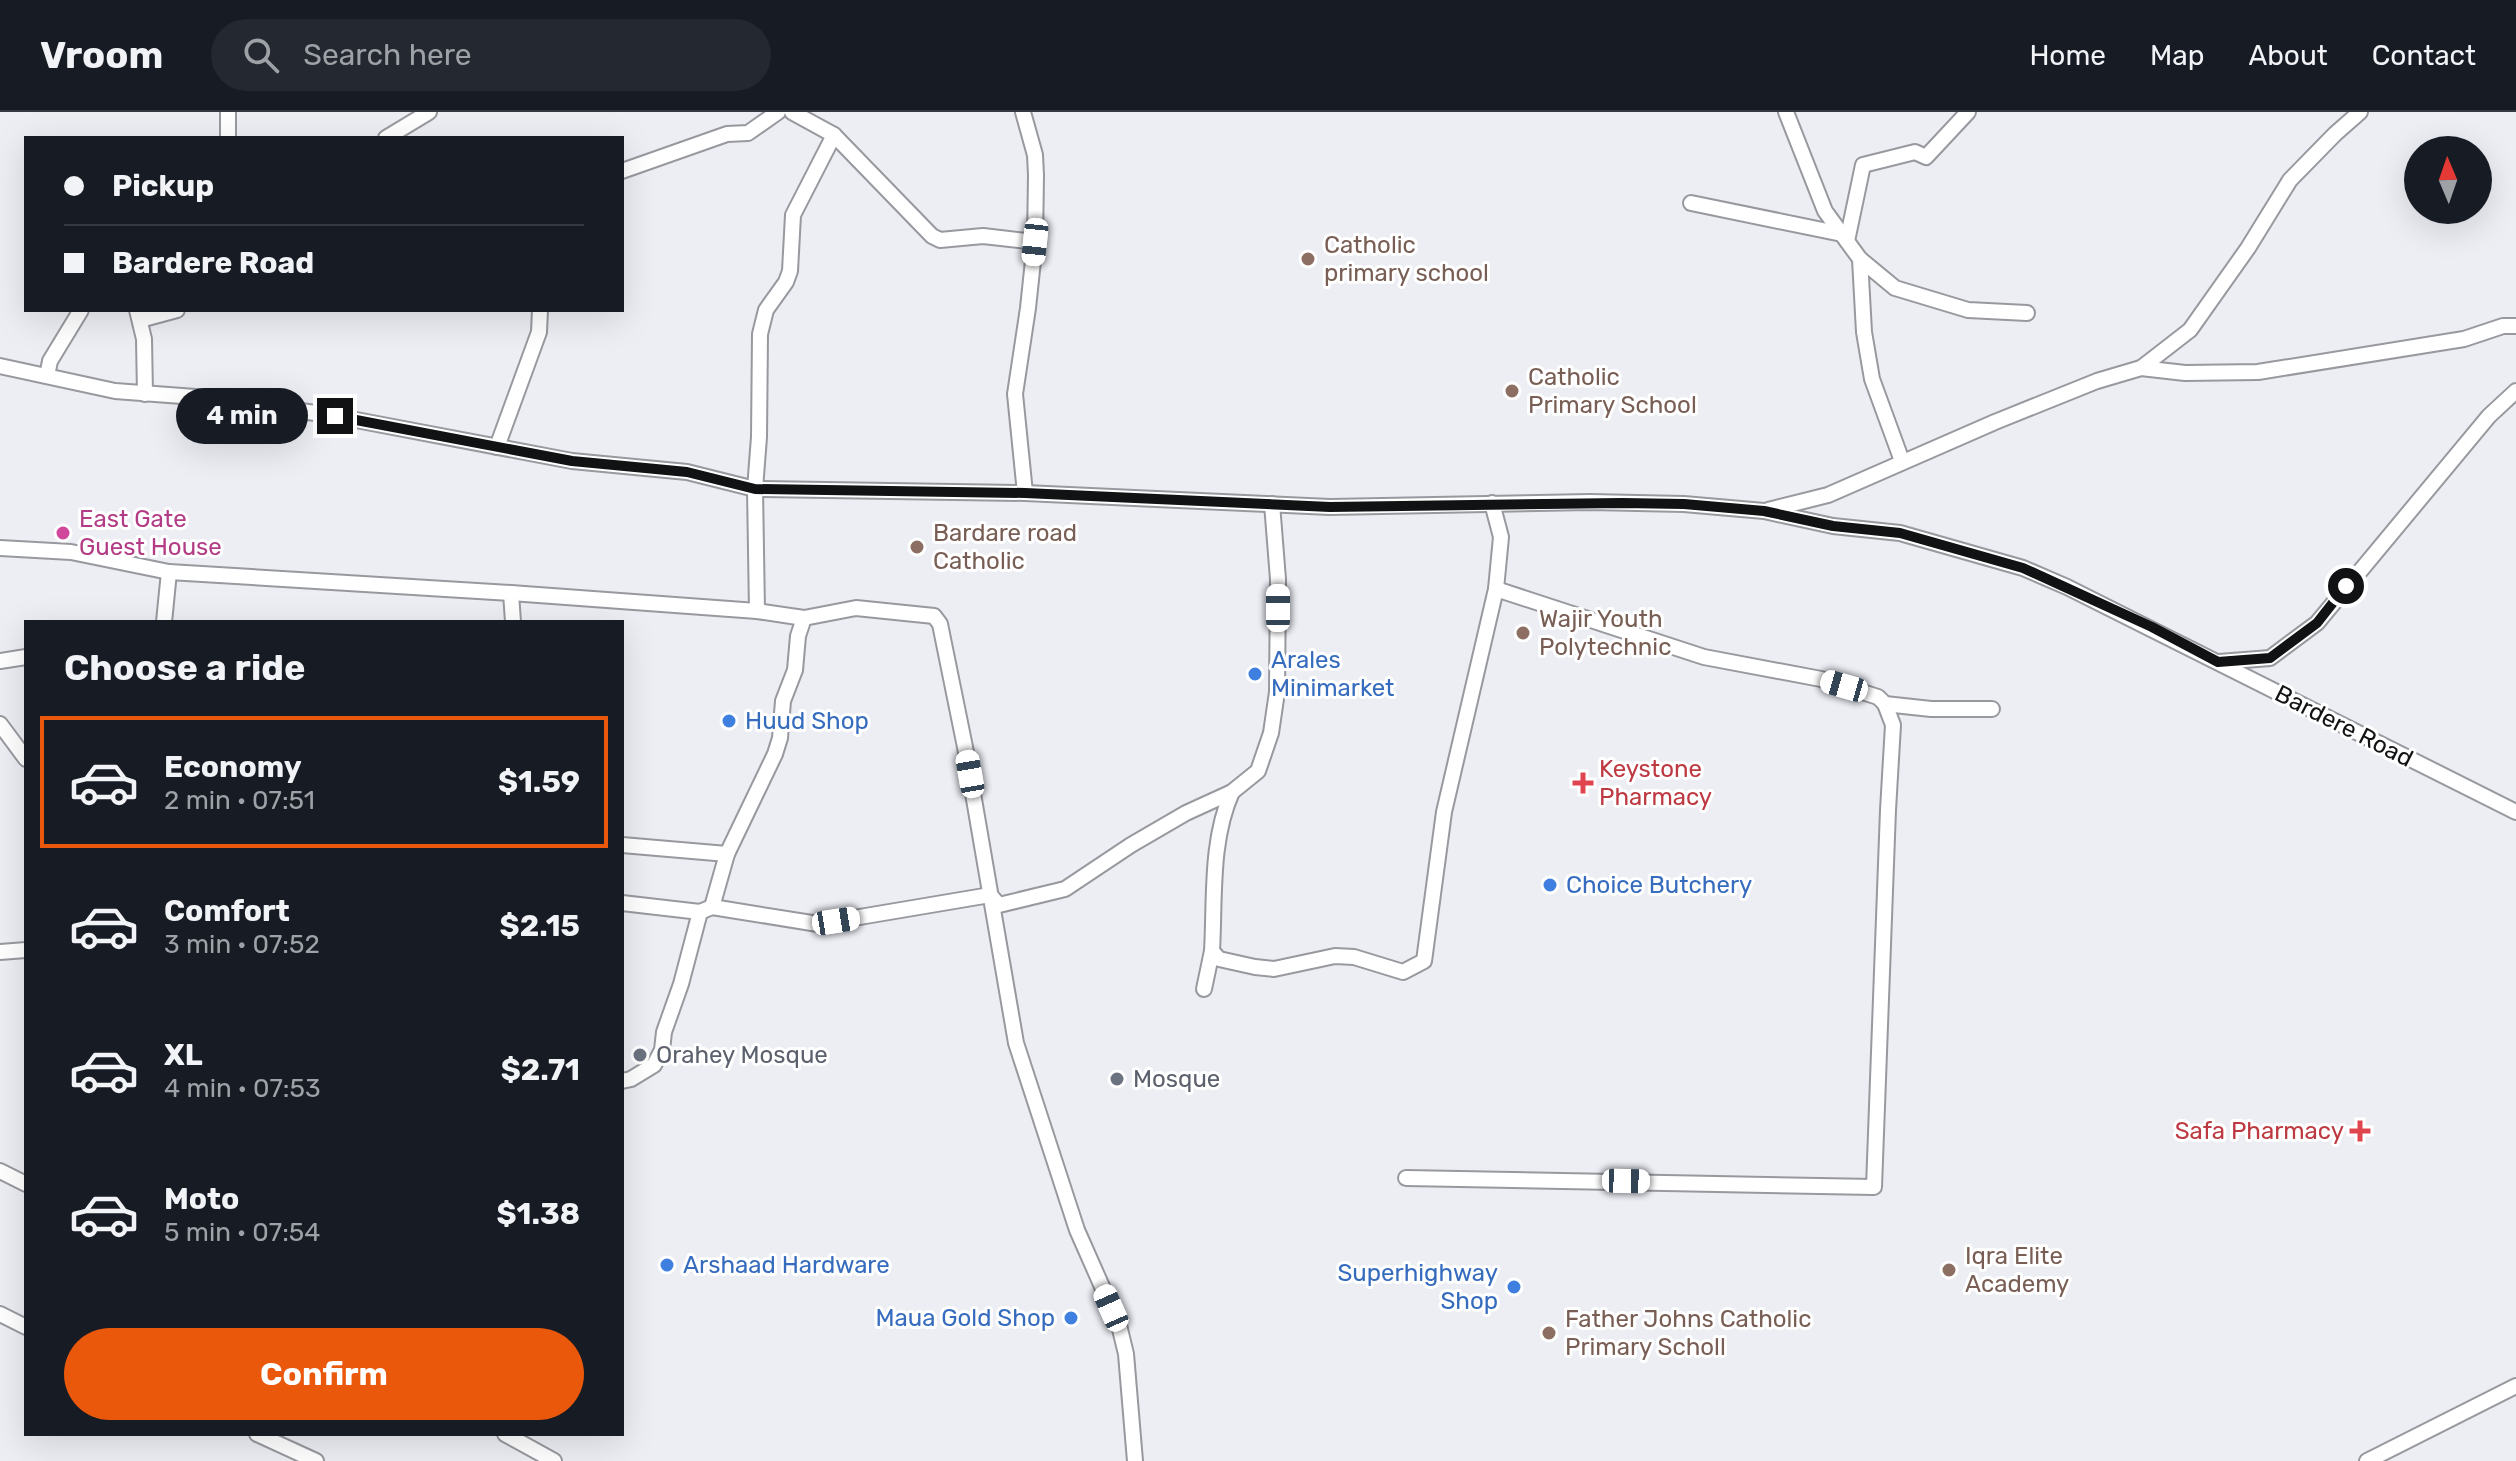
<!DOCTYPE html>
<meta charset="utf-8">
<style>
:root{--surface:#171b24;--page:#242831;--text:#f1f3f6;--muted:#9ea1a6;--line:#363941;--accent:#ea580c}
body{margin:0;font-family:Rubik,sans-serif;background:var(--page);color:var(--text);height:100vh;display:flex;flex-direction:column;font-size:30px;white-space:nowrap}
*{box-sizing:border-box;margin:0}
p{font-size:26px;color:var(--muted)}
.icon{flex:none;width:44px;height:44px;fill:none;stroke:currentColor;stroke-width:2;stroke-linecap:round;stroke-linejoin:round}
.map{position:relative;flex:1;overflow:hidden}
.drawer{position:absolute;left:24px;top:508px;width:600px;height:816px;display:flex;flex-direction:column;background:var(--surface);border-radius:0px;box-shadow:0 8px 32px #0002}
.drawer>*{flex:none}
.guide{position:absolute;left:24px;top:24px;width:600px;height:176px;border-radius:0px;box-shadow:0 8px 32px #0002;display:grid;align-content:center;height:176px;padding:0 40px;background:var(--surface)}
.needle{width:52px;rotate:358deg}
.fabs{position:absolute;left:2404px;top:24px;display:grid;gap:16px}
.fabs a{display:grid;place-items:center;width:88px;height:88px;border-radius:50%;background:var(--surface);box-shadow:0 8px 32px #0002;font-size:40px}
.end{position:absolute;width:36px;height:36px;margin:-18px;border:10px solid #111214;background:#fff;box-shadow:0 0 0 4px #fff}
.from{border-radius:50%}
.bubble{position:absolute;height:56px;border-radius:28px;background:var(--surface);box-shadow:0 8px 32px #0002;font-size:26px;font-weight:700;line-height:56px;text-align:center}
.car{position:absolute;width:24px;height:48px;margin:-24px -12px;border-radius:10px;box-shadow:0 0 6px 2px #0007;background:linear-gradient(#fff 24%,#345 0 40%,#fff 0 76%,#345 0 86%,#fff 0)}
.guide b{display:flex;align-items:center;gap:28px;height:76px;font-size:30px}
.guide b+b{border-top:2px solid var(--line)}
.guide i{width:20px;height:20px;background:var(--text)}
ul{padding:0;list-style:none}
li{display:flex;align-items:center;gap:24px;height:132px;margin:0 16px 12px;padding:0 24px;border:4px solid transparent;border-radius:0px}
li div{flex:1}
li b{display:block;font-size:30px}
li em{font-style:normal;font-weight:700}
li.selected{border-color:var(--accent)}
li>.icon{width:72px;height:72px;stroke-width:1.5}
h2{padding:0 40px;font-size:36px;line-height:96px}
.cta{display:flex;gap:16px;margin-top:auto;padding:16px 40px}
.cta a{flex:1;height:92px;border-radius:48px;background:var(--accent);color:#fff;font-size:32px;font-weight:700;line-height:92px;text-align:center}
header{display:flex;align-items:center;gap:48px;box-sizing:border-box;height:112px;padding:0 40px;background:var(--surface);border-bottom:2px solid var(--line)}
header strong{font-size:38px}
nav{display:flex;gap:44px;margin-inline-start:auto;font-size:28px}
.search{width:560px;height:72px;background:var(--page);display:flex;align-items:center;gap:20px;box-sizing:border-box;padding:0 28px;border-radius:44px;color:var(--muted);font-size:30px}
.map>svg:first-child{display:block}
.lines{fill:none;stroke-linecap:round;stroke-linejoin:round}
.minor-casing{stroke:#97999f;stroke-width:18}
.minor{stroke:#fff;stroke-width:14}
.route{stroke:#111214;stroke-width:10}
.education-dot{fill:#8d6e63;stroke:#fff;stroke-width:3}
.hotel-dot{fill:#d1479c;stroke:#fff;stroke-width:3}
.shop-dot{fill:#3f7fe0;stroke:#fff;stroke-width:3}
.health-dot{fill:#e0444e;stroke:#fff;stroke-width:3}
.worship-dot{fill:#6b7280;stroke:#fff;stroke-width:3}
.labels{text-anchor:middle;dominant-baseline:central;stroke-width:6;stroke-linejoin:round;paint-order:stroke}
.education-label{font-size:24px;fill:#785e54;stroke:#fff;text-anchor:start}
.hotel-label{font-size:24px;fill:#b23c85;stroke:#fff;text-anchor:start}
.shop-label{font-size:24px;fill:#366cbe;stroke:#fff;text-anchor:start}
.street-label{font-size:24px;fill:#111214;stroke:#fff}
.health-label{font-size:24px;fill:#be3a42;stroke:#fff;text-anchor:start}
.worship-label{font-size:24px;fill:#5b616d;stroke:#fff;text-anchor:start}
</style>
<header>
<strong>Vroom</strong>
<div class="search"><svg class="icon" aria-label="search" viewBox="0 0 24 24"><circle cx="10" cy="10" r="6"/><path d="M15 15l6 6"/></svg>Search here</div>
<nav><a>Home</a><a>Map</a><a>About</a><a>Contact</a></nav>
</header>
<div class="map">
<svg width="2516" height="1349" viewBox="0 0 2516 1349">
<rect width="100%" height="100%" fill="#eceef4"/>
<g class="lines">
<defs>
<g id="minor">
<polyline points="792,0 834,23 932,124 940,128 983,124 1035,130"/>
<polyline points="1023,0 1035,43 1036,63 1035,130 1028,196 1015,282 1025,381"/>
<polyline points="1786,0 1825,99 1860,147 1895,176 1968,198 2027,201"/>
<polyline points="228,26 228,0"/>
<polyline points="386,26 429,0"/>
<polyline points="622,59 727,22 748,21 778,0"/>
<polyline points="1691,91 1842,122"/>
<polyline points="1847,129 1863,53 1915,40 1926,45 1968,0"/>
<polyline points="1860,147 1864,220 1872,267 1902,349"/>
<polyline points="137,198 144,227 145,282"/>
<polyline points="140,208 177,198"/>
<polyline points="0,254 115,279 222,287 335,304 572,349 687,360 755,377 1025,381 1330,395 1590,390 1684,392 1764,399 1833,414 1900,421 2023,456 2067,475 2516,700"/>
<polyline points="2141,256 2190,218 2248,136 2290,68 2335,22 2360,0"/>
<polyline points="47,264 50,249 81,198"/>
<polyline points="497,335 539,220 540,198"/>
<polyline points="1768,398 1828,383 1995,310 2097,269 2141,256 2185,261 2258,260 2464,227 2503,214 2516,214"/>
<polyline points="0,436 71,440 169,460 511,481 757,499 804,506 856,496 934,504 940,512 965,635 1016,931 1077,1118 1119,1213 1126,1242 1135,1349"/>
<polyline points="511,481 513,510"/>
<polyline points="757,499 755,377 759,325 760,222 766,198 786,170 790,159 793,103 834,23"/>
<polyline points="164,510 169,460"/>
<polyline points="0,549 26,545"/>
<polyline points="2219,550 2270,546 2317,511 2489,304 2516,279"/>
<polyline points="1885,592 1931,597 1992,597"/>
<polyline points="0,612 26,647"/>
<path d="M1232,680C1210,729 1215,787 1212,839L1219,847L1255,855L1274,857L1335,844L1354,845L1403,860L1424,849L1444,700L1496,477L1501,425L1492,391"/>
<polyline points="622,733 727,742"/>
<polyline points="990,783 999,793 1065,777 1131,733 1186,701 1232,680 1258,659 1271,621 1277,580 1278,467 1272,392"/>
<polyline points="622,791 700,800 712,795 818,812 990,783"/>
<polyline points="712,795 727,742 775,642 780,626 783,589 795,558 798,524 804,506"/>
<polyline points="0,840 26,838"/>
<polyline points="1204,877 1212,839"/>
<polyline points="622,969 631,967 654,953 662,938 664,920 681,872 700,800"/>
<polyline points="0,1059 26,1072"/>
<polyline points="1406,1066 1874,1075 1888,698 1893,613 1885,592 1878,585 1821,567 1704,545 1496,477"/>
<polyline points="0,1202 26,1215"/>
<polyline points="257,1322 316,1349"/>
<polyline points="505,1322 554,1349"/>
<polyline points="2367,1349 2516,1274"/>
</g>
</defs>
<use href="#minor" class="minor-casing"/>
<use href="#minor" class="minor"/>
</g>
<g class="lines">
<polyline class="route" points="335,304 572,349 687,360 755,377 1025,381 1330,395 1622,391 1684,392 1764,399 1833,414 1900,421 2023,456 2152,515 2218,550 2270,546 2317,511 2346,474"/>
</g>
<g class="education-dot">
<circle cx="1308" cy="147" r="8"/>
<circle cx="1512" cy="279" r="8"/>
<circle cx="917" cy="435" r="8"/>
<circle cx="1523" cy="521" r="8"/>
<circle cx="1949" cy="1158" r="8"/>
<circle cx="1549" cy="1221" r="8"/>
</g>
<circle class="hotel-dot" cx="63" cy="421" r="8"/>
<g class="shop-dot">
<circle cx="1255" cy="562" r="8"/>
<circle cx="729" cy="609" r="8"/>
<circle cx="1550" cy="773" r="8"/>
<circle cx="667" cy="1153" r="8"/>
<circle cx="1514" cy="1175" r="8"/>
<circle cx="1071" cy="1206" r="8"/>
</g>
<g class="health-dot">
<path d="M1579 659h8v8h8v8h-8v8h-8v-8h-8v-8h8z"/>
<path d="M2356 1007h8v8h8v8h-8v8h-8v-8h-8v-8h8z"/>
</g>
<g class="worship-dot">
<circle cx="640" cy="943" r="8"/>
<circle cx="1117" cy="967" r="8"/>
</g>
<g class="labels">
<g class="education-label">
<text x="1324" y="133">Catholic<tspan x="1324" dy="28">primary school</tspan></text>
<text x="1528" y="265">Catholic<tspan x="1528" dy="28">Primary School</tspan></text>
<text x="933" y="421">Bardare road<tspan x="933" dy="28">Catholic</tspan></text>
<text x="1539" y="507">Wajir Youth<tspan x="1539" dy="28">Polytechnic</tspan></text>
<text x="1965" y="1144">Iqra Elite<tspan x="1965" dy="28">Academy</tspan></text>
<text x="1565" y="1207">Father Johns Catholic<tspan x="1565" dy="28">Primary Scholl</tspan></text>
</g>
<g class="hotel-label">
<text x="79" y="407">East Gate<tspan x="79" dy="28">Guest House</tspan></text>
</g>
<g class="shop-label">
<text x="1271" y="548">Arales<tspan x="1271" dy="28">Minimarket</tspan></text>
<text x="745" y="609">Huud Shop</text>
<text x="1566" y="773">Choice Butchery</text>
<text x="683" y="1153">Arshaad Hardware</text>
<text x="1498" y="1161" text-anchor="end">Superhighway<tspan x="1498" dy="28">Shop</tspan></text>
<text x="1055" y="1206" text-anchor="end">Maua Gold Shop</text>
</g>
<g class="street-label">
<text transform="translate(2344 614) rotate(27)">Bardere Road</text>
</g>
<g class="health-label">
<text x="1599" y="657">Keystone<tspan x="1599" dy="28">Pharmacy</tspan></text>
<text x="2344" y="1019" text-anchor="end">Safa Pharmacy</text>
</g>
<g class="worship-label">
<text x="656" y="943">Orahey Mosque</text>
<text x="1133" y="967">Mosque</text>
</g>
</g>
</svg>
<div class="fabs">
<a><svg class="needle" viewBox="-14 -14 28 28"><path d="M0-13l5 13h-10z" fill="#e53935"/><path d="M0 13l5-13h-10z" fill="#9ea1a6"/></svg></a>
</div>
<i class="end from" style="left:2346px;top:474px"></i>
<i class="end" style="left:335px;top:304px"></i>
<div class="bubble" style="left:176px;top:276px;width:132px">4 min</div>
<i class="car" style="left:1035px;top:130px;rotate:186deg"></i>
<i class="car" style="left:1278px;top:496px;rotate:0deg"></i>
<i class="car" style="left:1844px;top:574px;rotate:286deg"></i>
<i class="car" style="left:970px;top:662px;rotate:350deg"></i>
<i class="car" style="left:836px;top:809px;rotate:81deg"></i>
<i class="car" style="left:1626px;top:1069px;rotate:91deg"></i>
<i class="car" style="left:1111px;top:1196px;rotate:336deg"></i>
<div class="guide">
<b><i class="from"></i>Pickup</b>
<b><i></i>Bardere Road</b>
</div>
<section class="drawer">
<h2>Choose a ride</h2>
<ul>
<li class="selected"><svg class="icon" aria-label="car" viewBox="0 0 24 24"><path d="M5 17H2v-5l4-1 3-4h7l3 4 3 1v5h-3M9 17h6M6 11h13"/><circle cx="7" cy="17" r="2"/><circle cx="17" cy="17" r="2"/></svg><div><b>Economy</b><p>2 min · 07:51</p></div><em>$1.59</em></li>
<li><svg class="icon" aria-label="car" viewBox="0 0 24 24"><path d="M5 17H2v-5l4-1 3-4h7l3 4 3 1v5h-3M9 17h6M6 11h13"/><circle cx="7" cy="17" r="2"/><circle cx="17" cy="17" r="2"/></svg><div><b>Comfort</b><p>3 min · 07:52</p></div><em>$2.15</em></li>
<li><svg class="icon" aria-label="car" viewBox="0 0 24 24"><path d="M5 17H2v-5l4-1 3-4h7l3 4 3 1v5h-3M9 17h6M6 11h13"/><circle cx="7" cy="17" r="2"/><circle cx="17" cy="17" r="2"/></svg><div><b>XL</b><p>4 min · 07:53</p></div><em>$2.71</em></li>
<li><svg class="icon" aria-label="car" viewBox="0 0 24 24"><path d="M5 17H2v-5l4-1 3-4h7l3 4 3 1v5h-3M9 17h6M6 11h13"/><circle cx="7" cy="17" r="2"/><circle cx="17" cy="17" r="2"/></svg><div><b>Moto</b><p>5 min · 07:54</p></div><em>$1.38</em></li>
</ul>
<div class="cta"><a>Confirm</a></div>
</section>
</div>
